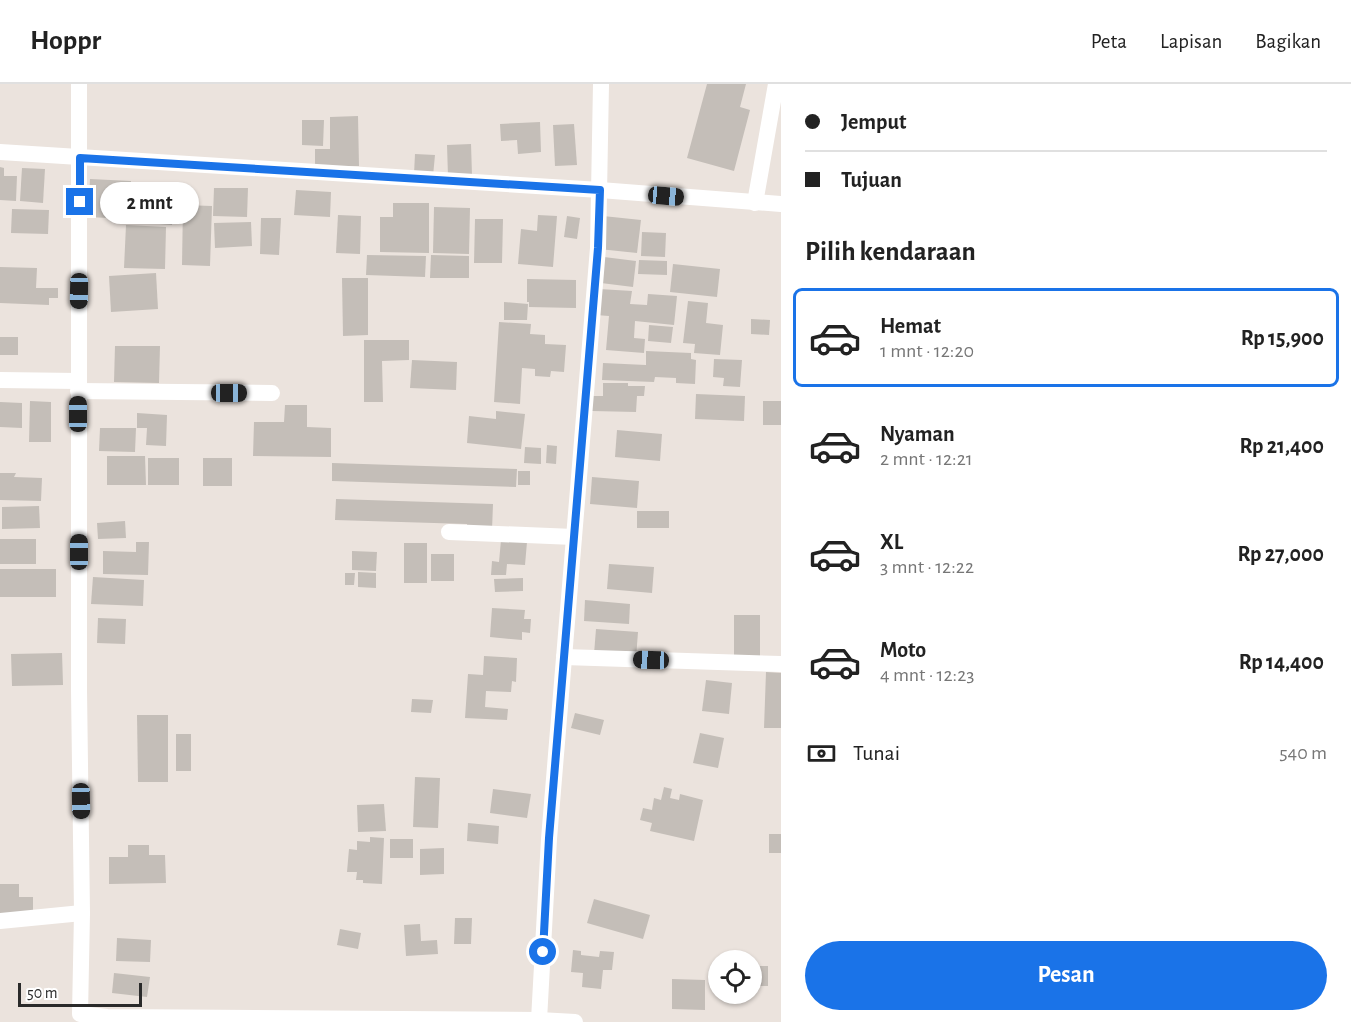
<!DOCTYPE html>
<html lang="id">
<meta charset="utf-8">
<style>
:root{--surface:#fff;--page:#f6f6f6;--text:#222;--muted:#767676;--line:#e0e0e0;--accent:#1a73e8}
body{margin:0;font-family:"Alegreya Sans",sans-serif;background:var(--page);color:var(--text);height:100vh;display:flex;flex-direction:column;font-size:22px;white-space:nowrap}
*{box-sizing:border-box;margin:0}
p{font-size:20px;color:var(--muted)}
.icon{flex:none;width:33px;height:33px;fill:none;stroke:currentColor;stroke-width:2;stroke-linecap:round;stroke-linejoin:round}
.map{position:relative;flex:1;overflow:hidden}
.side{display:flex;flex-direction:column;background:var(--surface);width:570px}
.side>*{flex:none}
.hud{display:grid;align-content:center;height:132px;padding:0 24px;background:var(--surface)}
.buttons{position:absolute;left:708px;top:866px;display:grid;gap:12px}
.buttons a{display:grid;place-items:center;width:54px;height:54px;border-radius:50%;background:var(--surface);box-shadow:0 2px 4px #0004;font-size:30px}
.scale{position:absolute;left:18px;bottom:15px;width:124px;box-sizing:border-box;padding-left:6px;border:3px solid #2a2a2a;border-top:0;font-size:16px;line-height:21px;white-space:nowrap;color:#2a2a2a;-webkit-text-stroke:4px #fff;paint-order:stroke}
.end{position:absolute;width:27px;height:27px;margin:-14px;border:8px solid #1a73e8;background:#fff;box-shadow:0 0 0 3px #fff}
.from{border-radius:50%}
.bubble{position:absolute;height:42px;border-radius:21px;background:var(--surface);box-shadow:0 2px 4px #0004;font-size:20px;font-weight:600;line-height:42px;text-align:center}
.car{position:absolute;width:18px;height:36px;margin:-18px -9px;border-radius:8px;box-shadow:0 0 4px 2px #0007;background:linear-gradient(#222 24%,#8ab4d8 0 40%,#222 0 76%,#8ab4d8 0 86%,#222 0)}
.hud b{display:flex;align-items:center;gap:21px;height:57px;font-size:22px}
.hud b+b{border-top:2px solid var(--line)}
.hud i{width:15px;height:15px;background:var(--text)}
ul{padding:0;list-style:none}
li{display:flex;align-items:center;gap:18px;height:99px;margin:0 12px 9px;padding:0 12px;border:3px solid transparent;border-radius:9px}
li div{flex:1}
li b{display:block;font-size:22px}
li em{font-style:normal;font-weight:600}
li.on{border-color:var(--accent)}
li>.icon{width:54px;height:54px;stroke-width:1.5}
h2{padding:0 24px;font-size:27px;line-height:72px}
.pay{display:flex;align-items:center;gap:15px;height:66px;padding:0 24px;font-size:22px}
.pay p{margin-inline-start:auto}
.primary-button{display:flex;gap:12px;margin-top:auto;padding:12px 24px}
.primary-button a{flex:1;height:69px;border-radius:36px;background:var(--accent);color:#fff;font-size:24px;font-weight:600;line-height:69px;text-align:center}
header{display:flex;align-items:center;gap:36px;box-sizing:border-box;height:84px;padding:0 30px;background:var(--surface);border-bottom:2px solid var(--line)}
header strong{font-size:28px}
nav{display:flex;gap:33px;margin-inline-start:auto;font-size:21px}
main{display:flex;flex:1;min-height:0}
.map>svg:first-child{display:block}
.building{fill:#c4beb8}
.lines{fill:none;stroke-linecap:round;stroke-linejoin:round}
.minor{stroke:#fff;stroke-width:16}
.route{stroke:#1a73e8;stroke-width:8}
</style>
<header>
<strong>Hoppr</strong>
<nav><a>Peta</a><a>Lapisan</a><a>Bagikan</a></nav>
</header>
<main>
<div class="map">
<svg width="781" height="938" viewBox="0 0 781 938">
<rect width="100%" height="100%" fill="#ebe3dd"/>
<g class="building">
<polygon points="707,0 746,0 740,23 750,26 734,87 687,74"/>
<polygon points="358,32 359,82 315,82 315,65 330,65 330,33"/>
<polygon points="302,36 324,36 323,62 302,61"/>
<polygon points="540,38 541,68 518,70 517,56 501,57 500,40"/>
<polygon points="574,40 577,81 555,82 553,41"/>
<polygon points="471,60 472,91 448,92 447,61"/>
<polygon points="415,70 435,71 433,92 414,90"/>
<polygon points="0,83 4,84 4,92 17,92 16,117 0,116"/>
<polygon points="22,84 45,85 43,119 20,117"/>
<polygon points="90,95 131,97 129,135 88,133"/>
<polygon points="214,104 248,104 247,133 213,132"/>
<polygon points="296,106 331,108 330,133 294,131"/>
<polygon points="136,107 174,110 172,141 134,138"/>
<polygon points="393,119 429,119 429,169 380,168 380,133 393,133"/>
<polygon points="183,121 212,122 210,182 182,181"/>
<polygon points="434,123 470,124 469,170 433,169"/>
<polygon points="12,125 49,126 48,150 11,149"/>
<polygon points="338,131 361,132 360,170 336,169"/>
<polygon points="538,131 557,132 553,183 518,180 521,145 537,147"/>
<polygon points="567,132 580,134 577,155 564,153"/>
<polygon points="603,132 641,136 637,169 599,165"/>
<polygon points="261,134 281,134 279,171 260,170"/>
<polygon points="475,135 503,135 502,179 474,179"/>
<polygon points="251,138 252,162 215,164 214,139"/>
<polygon points="126,141 166,143 165,185 124,184"/>
<polygon points="642,148 666,149 665,173 641,172"/>
<polygon points="367,171 426,172 425,193 366,191"/>
<polygon points="431,171 469,172 469,194 430,194"/>
<polygon points="604,173 636,177 633,203 601,199"/>
<polygon points="639,176 667,177 667,191 638,190"/>
<polygon points="673,180 720,185 717,213 670,208"/>
<polygon points="0,183 37,184 36,204 58,204 58,214 49,214 49,221 0,219"/>
<polygon points="156,189 158,225 111,228 109,192"/>
<polygon points="342,194 368,194 368,251 343,252"/>
<polygon points="527,195 576,196 576,224 529,223 529,218 527,218"/>
<polygon points="599,205 632,207 630,220 647,221 648,210 677,212 674,241 635,237 634,254 645,255 644,269 606,266 609,232 596,231"/>
<polygon points="688,217 708,219 706,239 723,241 720,271 694,269 695,260 683,259"/>
<polygon points="504,218 528,220 527,236 504,236"/>
<polygon points="751,235 770,236 769,251 751,250"/>
<polygon points="499,238 531,240 530,250 545,251 545,260 566,261 564,288 551,287 550,293 535,292 535,285 522,284 520,320 494,318"/>
<polygon points="649,241 673,243 671,259 648,257"/>
<rect x="0" y="253" width="18" height="18"/>
<polygon points="364,256 409,256 409,276 382,277 383,318 364,318"/>
<polygon points="115,262 160,262 159,299 114,298"/>
<polygon points="646,267 691,269 691,275 696,276 695,300 676,299 676,294 655,293 654,298 602,296 603,279 646,281"/>
<polygon points="714,275 742,276 740,303 723,302 724,294 713,293"/>
<polygon points="412,276 457,278 456,306 410,304"/>
<polygon points="603,299 628,299 628,302 645,302 644,312 637,312 636,328 592,327 592,312 603,312"/>
<polygon points="696,310 745,312 744,337 695,335"/>
<polygon points="30,317 51,318 51,358 29,358"/>
<rect x="763" y="317" width="18" height="24"/>
<polygon points="0,318 22,319 22,344 0,343"/>
<polygon points="285,321 307,321 307,343 331,344 331,373 253,372 254,338 284,338"/>
<polygon points="496,327 525,330 521,365 467,359 469,332 496,335"/>
<polygon points="137,329 167,331 166,362 146,361 147,344 137,344"/>
<polygon points="100,344 136,344 135,368 99,367"/>
<polygon points="617,346 662,350 660,377 615,373"/>
<polygon points="547,361 557,362 556,380 546,379"/>
<polygon points="525,363 541,364 541,380 524,379"/>
<polygon points="107,372 145,372 146,401 107,401"/>
<rect x="148" y="374" width="31" height="27"/>
<rect x="203" y="374" width="29" height="28"/>
<polygon points="332,379 517,385 516,403 332,397"/>
<rect x="518" y="387" width="12" height="14"/>
<polygon points="0,389 16,389 14,393 42,394 41,417 0,416"/>
<polygon points="592,393 639,397 637,424 590,420"/>
<polygon points="336,415 493,420 492,446 467,445 467,440 335,436"/>
<polygon points="39,422 40,444 2,445 2,423"/>
<rect x="637" y="427" width="32" height="17"/>
<polygon points="125,437 126,454 98,455 97,439"/>
<rect x="0" y="455" width="36" height="25"/>
<polygon points="501,456 527,458 525,481 507,480 506,491 491,491 492,477 499,478"/>
<polygon points="136,458 149,458 148,491 103,490 103,467 136,468"/>
<rect x="404" y="459" width="23" height="40"/>
<polygon points="352,467 377,468 376,487 352,486"/>
<rect x="431" y="470" width="23" height="27"/>
<polygon points="609,480 654,483 652,509 607,505"/>
<rect x="0" y="485" width="56" height="28"/>
<polygon points="358,488 376,489 376,504 358,503"/>
<polygon points="345,489 355,489 354,501 345,501"/>
<polygon points="93,493 144,496 143,522 91,520"/>
<polygon points="523,494 523,507 495,508 494,495"/>
<polygon points="585,516 630,520 629,540 584,537"/>
<polygon points="492,524 525,526 524,535 531,535 530,549 522,548 522,556 490,553"/>
<rect x="734" y="531" width="26" height="43"/>
<polygon points="98,534 126,535 125,560 97,559"/>
<polygon points="596,545 638,548 636,574 594,570"/>
<polygon points="62,569 63,601 12,602 11,570"/>
<polygon points="484,572 517,574 516,598 512,597 511,608 486,607 485,623 508,625 507,636 465,634 468,590 483,591"/>
<polygon points="766,588 781,589 781,644 764,644"/>
<polygon points="706,596 732,599 729,630 702,627"/>
<polygon points="412,615 433,616 431,629 411,628"/>
<polygon points="575,629 604,636 600,651 571,644"/>
<polygon points="137,631 168,631 168,698 138,698"/>
<polygon points="700,649 724,654 718,684 693,679"/>
<rect x="176" y="650" width="15" height="37"/>
<polygon points="415,693 440,694 438,744 413,743"/>
<polygon points="664,703 672,705 670,714 679,716 680,710 703,716 694,757 650,747 652,739 640,736 643,724 652,726 654,714 661,716"/>
<polygon points="493,705 531,710 527,734 490,729"/>
<polygon points="384,720 386,747 358,748 357,721"/>
<polygon points="468,739 499,742 498,760 467,757"/>
<rect x="769" y="750" width="12" height="19"/>
<polygon points="370,753 384,754 382,800 363,799 363,796 356,796 357,788 347,788 349,765 357,766 357,757 370,758"/>
<rect x="390" y="755" width="23" height="19"/>
<polygon points="128,761 149,761 149,771 165,771 166,799 109,800 109,773 128,773"/>
<polygon points="444,764 444,790 420,791 420,765"/>
<polygon points="0,800 19,800 19,813 33,813 33,830 0,830"/>
<polygon points="594,815 650,831 643,855 587,839"/>
<polygon points="455,834 472,834 471,860 454,860"/>
<polygon points="420,840 421,857 437,856 438,870 406,872 404,841"/>
<polygon points="340,845 361,849 358,865 337,861"/>
<polygon points="117,854 151,856 150,878 116,877"/>
<polygon points="573,866 581,867 581,871 599,873 600,867 614,868 612,886 603,886 601,905 582,903 583,889 571,888"/>
<rect x="752" y="882" width="16" height="20"/>
<polygon points="114,889 150,893 147,913 112,909"/>
<polygon points="672,895 705,896 705,926 672,925"/>
</g>
<g class="lines">
<g class="minor">
<polyline points="79,0 79,606 82,829 80,930 107,933 539,936 575,938"/>
<polyline points="0,68 600,106 781,120"/>
<polyline points="755,119 776,0"/>
<polyline points="0,296 78,297"/>
<polyline points="78,307 272,309"/>
<polyline points="449,448 574,453"/>
<polyline points="564,573 781,580"/>
<polyline points="0,837 82,829"/>
<polyline points="539,936 549,755 598,164 601,0"/>
</g>
</g>
<g class="lines">
<polyline class="route" points="80,118 80,74 600,106 598,164 549,754 543,868"/>
</g>
</svg>
<div class="buttons">
<a><svg class="icon" aria-label="locate" viewBox="0 0 24 24"><circle cx="12" cy="12" r="6"/><path d="M12 2v4M12 18v4M2 12h4M18 12h4"/></svg></a>
</div>
<div class="scale">50 m</div>
<i class="end from" style="left:543px;top:868px"></i>
<i class="end" style="left:80px;top:118px"></i>
<div class="bubble" style="left:100px;top:98px;width:99px">2 mnt</div>
<i class="car" style="left:666px;top:112px;rotate:95deg"></i>
<i class="car" style="left:79px;top:207px;rotate:181deg"></i>
<i class="car" style="left:229px;top:309px;rotate:90deg"></i>
<i class="car" style="left:78px;top:330px;rotate:0deg"></i>
<i class="car" style="left:79px;top:468px;rotate:0deg"></i>
<i class="car" style="left:651px;top:576px;rotate:272deg"></i>
<i class="car" style="left:81px;top:717px;rotate:179deg"></i>
</div>
<section class="side">
<div class="hud">
<b><i class="from"></i>Jemput</b>
<b><i></i>Tujuan</b>
</div>
<h2>Pilih kendaraan</h2>
<ul>
<li class="on"><svg class="icon" aria-label="car" viewBox="0 0 24 24"><path d="M5 17H2v-5l4-1 3-4h7l3 4 3 1v5h-3M9 17h6M6 11h13"/><circle cx="7" cy="17" r="2"/><circle cx="17" cy="17" r="2"/></svg><div><b>Hemat</b><p>1 mnt · 12:20</p></div><em>Rp 15,900</em></li>
<li><svg class="icon" aria-label="car" viewBox="0 0 24 24"><path d="M5 17H2v-5l4-1 3-4h7l3 4 3 1v5h-3M9 17h6M6 11h13"/><circle cx="7" cy="17" r="2"/><circle cx="17" cy="17" r="2"/></svg><div><b>Nyaman</b><p>2 mnt · 12:21</p></div><em>Rp 21,400</em></li>
<li><svg class="icon" aria-label="car" viewBox="0 0 24 24"><path d="M5 17H2v-5l4-1 3-4h7l3 4 3 1v5h-3M9 17h6M6 11h13"/><circle cx="7" cy="17" r="2"/><circle cx="17" cy="17" r="2"/></svg><div><b>XL</b><p>3 mnt · 12:22</p></div><em>Rp 27,000</em></li>
<li><svg class="icon" aria-label="car" viewBox="0 0 24 24"><path d="M5 17H2v-5l4-1 3-4h7l3 4 3 1v5h-3M9 17h6M6 11h13"/><circle cx="7" cy="17" r="2"/><circle cx="17" cy="17" r="2"/></svg><div><b>Moto</b><p>4 mnt · 12:23</p></div><em>Rp 14,400</em></li>
</ul>
<div class="pay"><svg class="icon" aria-label="cash" viewBox="0 0 24 24"><path d="M3 7h18v10H3z"/><circle cx="12" cy="12" r="2"/></svg>Tunai<p>540 m</p></div>
<div class="primary-button"><a>Pesan</a></div>
</section>
</main>
